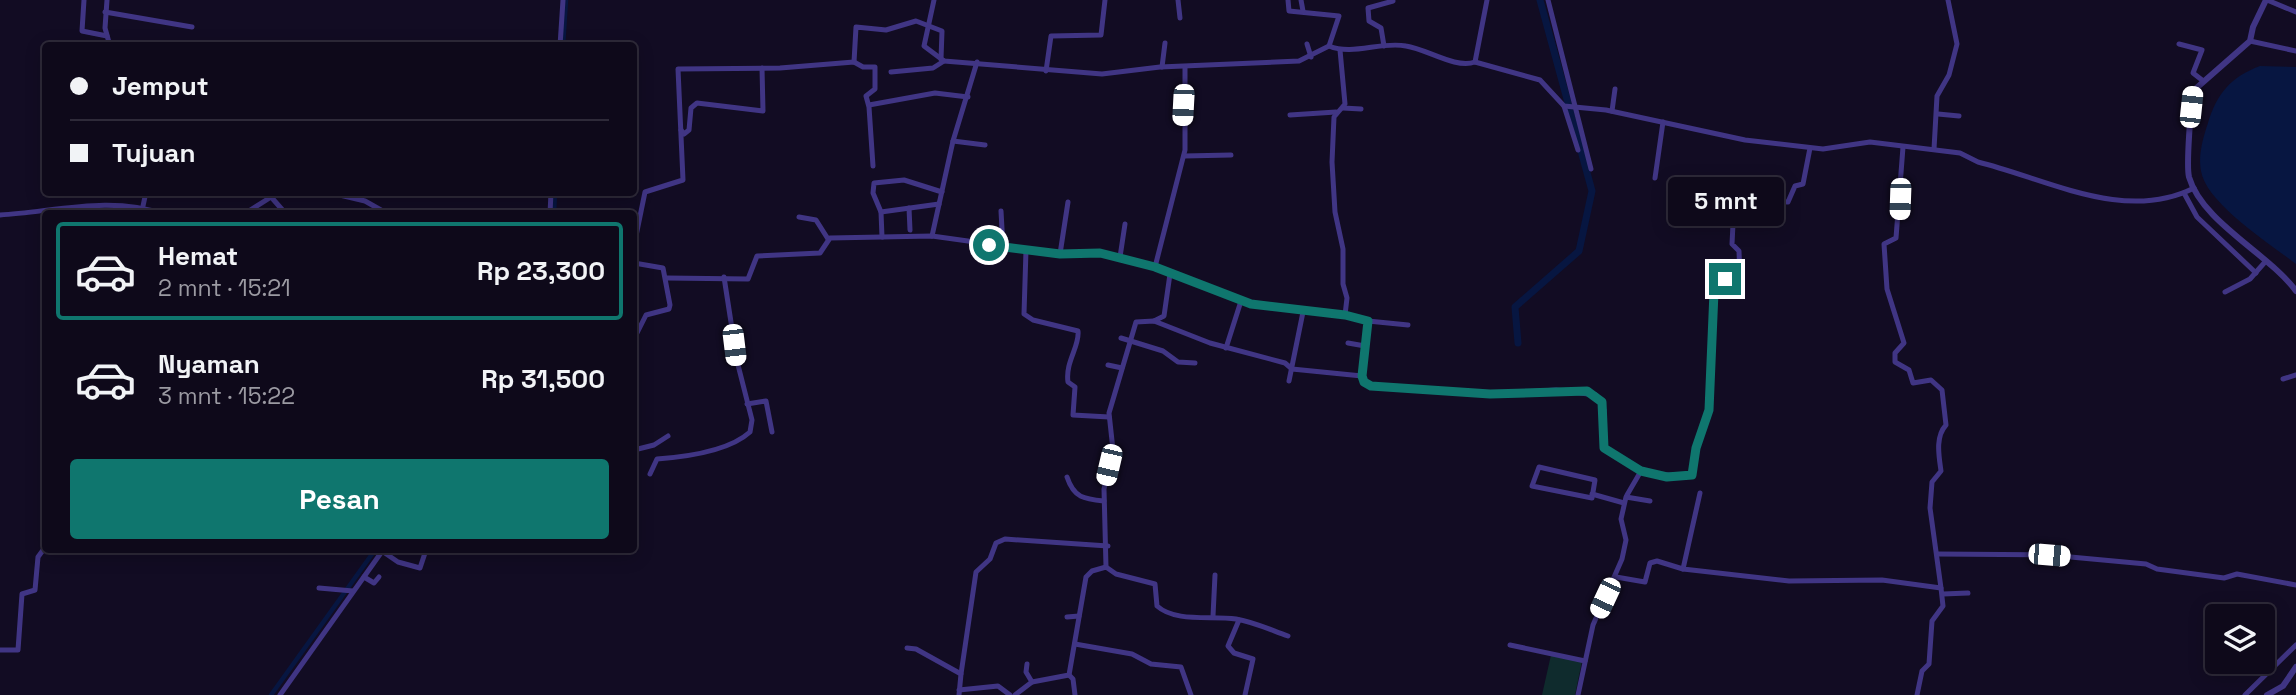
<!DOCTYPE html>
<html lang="id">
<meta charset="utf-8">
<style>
:root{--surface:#0e091a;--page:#171223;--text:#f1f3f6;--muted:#9b9aa2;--line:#2e2a39;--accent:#0f766e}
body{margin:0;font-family:"Space Grotesk",sans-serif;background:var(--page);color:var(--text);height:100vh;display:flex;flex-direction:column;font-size:26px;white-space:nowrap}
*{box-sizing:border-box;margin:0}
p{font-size:23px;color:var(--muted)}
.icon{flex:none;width:38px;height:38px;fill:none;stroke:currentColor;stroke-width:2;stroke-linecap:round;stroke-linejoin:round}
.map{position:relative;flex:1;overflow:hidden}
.sheet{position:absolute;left:42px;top:210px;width:595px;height:343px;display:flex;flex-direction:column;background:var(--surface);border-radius:7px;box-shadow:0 4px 18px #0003,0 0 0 2px var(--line)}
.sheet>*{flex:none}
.top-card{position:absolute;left:42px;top:42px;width:595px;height:154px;border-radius:7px;box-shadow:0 4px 18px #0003,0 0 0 2px var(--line);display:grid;align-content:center;height:154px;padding:0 28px;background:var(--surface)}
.fabs{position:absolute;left:2205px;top:604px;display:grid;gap:14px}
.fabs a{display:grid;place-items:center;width:70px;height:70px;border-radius:7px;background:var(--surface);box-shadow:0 4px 18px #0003,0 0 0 2px var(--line);font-size:35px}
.end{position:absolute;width:32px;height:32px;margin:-16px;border:9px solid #0f766e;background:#fff;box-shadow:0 0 0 4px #fff}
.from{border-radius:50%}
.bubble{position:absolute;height:49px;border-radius:7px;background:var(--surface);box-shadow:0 4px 18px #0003,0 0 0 2px var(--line);font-size:23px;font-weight:700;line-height:49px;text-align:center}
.car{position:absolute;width:21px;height:42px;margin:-21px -10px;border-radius:9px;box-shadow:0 0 5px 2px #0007;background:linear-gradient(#fff 24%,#345 0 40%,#fff 0 76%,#345 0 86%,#fff 0)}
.top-card b{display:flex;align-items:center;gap:24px;height:66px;font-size:26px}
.top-card b+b{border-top:2px solid var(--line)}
.top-card i{width:18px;height:18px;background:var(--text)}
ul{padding:12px 0 0;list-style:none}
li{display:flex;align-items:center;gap:21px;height:98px;margin:0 14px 10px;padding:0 14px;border:4px solid transparent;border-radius:7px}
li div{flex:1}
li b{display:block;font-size:26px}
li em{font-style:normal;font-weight:700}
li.active{border-color:var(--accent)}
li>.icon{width:63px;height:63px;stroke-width:1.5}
.action{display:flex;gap:14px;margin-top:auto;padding:14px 28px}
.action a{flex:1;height:80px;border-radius:7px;background:var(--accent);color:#fff;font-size:28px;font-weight:700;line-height:80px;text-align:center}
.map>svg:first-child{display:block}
.green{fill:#0f2b2d}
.water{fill:#071641}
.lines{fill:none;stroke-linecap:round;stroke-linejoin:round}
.canal{stroke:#071641;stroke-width:4.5}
.river{stroke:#071641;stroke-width:7}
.minor{stroke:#403584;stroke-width:5}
.tertiary{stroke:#403584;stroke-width:6}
.route{stroke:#0f766e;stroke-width:9}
</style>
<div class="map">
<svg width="2296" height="695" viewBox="0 0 2296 695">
<rect width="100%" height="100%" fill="#120c23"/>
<polygon class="green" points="1551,655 1582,661 1575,695 1542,695"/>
<path class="water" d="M2260,66L2296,67V264C2270,244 2206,203 2201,171C2198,155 2203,138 2208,123C2217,93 2231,77 2260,66Z"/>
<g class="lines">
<g class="canal">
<polyline points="563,46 566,0"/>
<polyline points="554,214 555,192"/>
<polyline points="271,695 375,550"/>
</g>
<polyline class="river" points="1518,343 1515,307 1579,251 1592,191 1540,0"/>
<g class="minor">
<polyline points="84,0 82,31 107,36"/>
<polyline points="107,0 105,28 110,46"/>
<path d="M934,0L924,46L944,61L1102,74L1160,67L1299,61L1329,46C1353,56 1380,41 1406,46C1427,49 1455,69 1475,62"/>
<polyline points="1178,0 1180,18"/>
<polyline points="1288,0 1289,11 1339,16 1329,46"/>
<polyline points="1301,0 1303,11"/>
<path d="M1487,0L1475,62L1540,80L1564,106L1606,110L1745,140L1823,149L1870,142L1960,153L1978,162C2047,179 2125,223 2194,188"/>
<polyline points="1548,0 1591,169"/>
<polyline points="2267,0 2296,12"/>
<polyline points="105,12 192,27"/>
<polyline points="2250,41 2296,51"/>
<polyline points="1307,44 1311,57"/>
<polyline points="2179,44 2202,50 2193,73 2202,80"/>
<polyline points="560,46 563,0"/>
<polyline points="1384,46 1381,28 1369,21 1368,8 1393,1"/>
<polyline points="1340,50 1345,104 1334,117 1332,162 1335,212 1343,249 1343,284 1347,298 1345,315"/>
<polyline points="854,62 856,27 886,30 916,21 942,31 941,59"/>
<polyline points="1162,67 1165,43"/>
<polyline points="1046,71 1051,36 1101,35 1105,0"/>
<polyline points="891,72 933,68 944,61"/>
<polyline points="869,105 935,93 968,97"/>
<polyline points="1564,106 1578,150"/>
<polyline points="1343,108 1361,109"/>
<polyline points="1612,111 1615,89"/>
<polyline points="1938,114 1959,116"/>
<polyline points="1290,115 1336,112"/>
<polyline points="681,130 684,134 689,130 691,108 697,103 763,111 762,68"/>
<polyline points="953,141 985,145"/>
<polyline points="1934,149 1937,96 1949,75 1957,44 1948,0"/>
<polyline points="1184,156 1231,155"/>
<polyline points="1655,178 1663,122"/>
<polyline points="327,192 365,201 388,214"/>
<polyline points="2184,193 2197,217 2256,273"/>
<polyline points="272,198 286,214"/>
<polyline points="143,206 146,192"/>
<polyline points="909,208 910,230"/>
<polyline points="1001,211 1003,247"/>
<polyline points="881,212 939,204"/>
<polyline points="244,214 279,192"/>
<polyline points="550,214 551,192"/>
<path d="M0,215C53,212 111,195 163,214"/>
<polyline points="799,217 816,220 828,239"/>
<polyline points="636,236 645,192 683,180 678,69 780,68 854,62 863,67 875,67 875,89 866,96 869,107 873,166"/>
<polyline points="932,236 953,141 977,62"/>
<polyline points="882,237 881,212 873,193 874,183 904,180 942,192"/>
<path d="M1026,250L1024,314L1033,320L1078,331C1080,346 1065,362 1068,382L1075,387L1073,415L1109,417"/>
<polyline points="1060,254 1068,202"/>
<polyline points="1120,257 1125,224"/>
<polyline points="634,263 663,268 670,305 669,309 646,315 634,339"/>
<polyline points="1155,267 1185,150 1185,67"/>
<path d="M667,278L748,279L757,256L820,253L830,238L932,236L1060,254L1100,253L1155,267L1251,305L1345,315L1368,321L1362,376L1364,382L1371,386L1490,394L1556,390L1596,395L1604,410V448C1629,464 1648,477 1678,475C1685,474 1688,477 1693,472L1696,448L1709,410L1715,285L1721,280L1740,278L1739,251L1732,244L1734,204L1739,201L1788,202L1795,186L1803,184L1810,148"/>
<polyline points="2225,292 2250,279 2265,262"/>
<polyline points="1154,321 1164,316 1170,274"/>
<polyline points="1368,321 1408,325"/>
<polyline points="1121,338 1163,351 1178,362 1195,363"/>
<polyline points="1348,343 1365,346"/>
<polyline points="1226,348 1241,301"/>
<polyline points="1108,365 1122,368"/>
<polyline points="2283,379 2296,375"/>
<polyline points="1289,381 1303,312"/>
<polyline points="747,404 766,401 772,432"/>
<polyline points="634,450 654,445 668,436"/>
<polygon points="1539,467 1595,480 1592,498 1532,486"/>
<path d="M650,474L657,459C684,457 728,452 750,432L752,420L737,361L724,277"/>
<path d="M1067,477C1074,498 1084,499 1104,501"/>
<path d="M1700,493L1683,569L1789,581L1882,580L1941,588L1930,508L1932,482L1941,471C1939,456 1935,437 1946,425L1942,390L1931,380L1913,383L1909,370L1895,362V353L1904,343L1887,289L1884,244L1896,238L1903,147"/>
<polyline points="1592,494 1624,503"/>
<polyline points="1627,495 1641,471"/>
<polyline points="382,551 398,562 420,568 426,550"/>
<polyline points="1937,554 2049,555 2146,564 2157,569 2224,578 2237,574 2296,585"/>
<polyline points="1106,567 1104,489 1113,450 1109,413 1136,322 1154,321 1210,343 1285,363 1292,369 1362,376"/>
<polyline points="364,577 374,583 379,577"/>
<polyline points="1616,577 1645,582 1650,563 1657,561 1683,569"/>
<polyline points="319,588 353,591"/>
<polyline points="1943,594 1968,593"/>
<polyline points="1213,616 1215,575"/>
<polyline points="1067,617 1079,616"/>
<polyline points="1239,620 1228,646 1234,653 1253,659 1245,695"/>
<polyline points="1075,644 1132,654 1151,664 1181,667 1191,695"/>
<polyline points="1510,645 1585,661"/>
<polyline points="907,648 916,649 961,674 959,695"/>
<polyline points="0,650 18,650 22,594 35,590 38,557 46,546"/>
<polyline points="1027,664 1026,672 1032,682"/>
<polyline points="961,674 976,572 990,559 996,543 1005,539 1108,546"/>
<polyline points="1069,675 1073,679 1075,695"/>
<polyline points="959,690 998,686 1010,695"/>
<polyline points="280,695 383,550"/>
<path d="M1015,695L1032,682L1069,675L1086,577L1092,571L1106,567L1116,574L1155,584L1157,606C1176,623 1212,615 1236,619C1254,622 1271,630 1288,636"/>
<polyline points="1578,695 1593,625 1622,559 1626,540 1621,519 1626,497 1650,501"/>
<polyline points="1917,695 1922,671 1929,664 1932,621 1943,606 1941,588"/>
<polyline points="2245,695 2296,645"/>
</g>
<g class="tertiary">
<path d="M2266,0L2253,27L2250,41L2193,91C2191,106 2186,165 2189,177C2202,222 2269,254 2296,291"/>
<polyline points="2267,695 2283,686 2296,667"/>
</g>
</g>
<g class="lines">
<polyline class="route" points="989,245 1060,254 1100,253 1155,267 1251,304 1345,315 1368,321 1362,376 1364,382 1371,386 1490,394 1587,391 1602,402 1604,448 1641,471 1667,477 1692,475 1696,448 1709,410 1714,292 1717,282 1725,279"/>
</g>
</svg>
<div class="fabs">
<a><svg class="icon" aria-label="layers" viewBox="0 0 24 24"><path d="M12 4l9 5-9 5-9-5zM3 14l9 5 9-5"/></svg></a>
</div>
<i class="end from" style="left:989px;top:245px"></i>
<i class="end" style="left:1725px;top:279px"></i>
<div class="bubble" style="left:1668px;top:177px;width:116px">5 mnt</div>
<i class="car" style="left:1183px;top:105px;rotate:183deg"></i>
<i class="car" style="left:2191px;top:107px;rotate:6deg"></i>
<i class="car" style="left:1900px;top:199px;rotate:182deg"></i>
<i class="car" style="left:734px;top:345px;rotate:173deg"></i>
<i class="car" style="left:1109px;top:465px;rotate:193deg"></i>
<i class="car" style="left:2049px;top:555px;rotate:95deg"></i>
<i class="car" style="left:1605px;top:598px;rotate:205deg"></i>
<div class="top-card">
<b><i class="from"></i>Jemput</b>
<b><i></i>Tujuan</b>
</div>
<section class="sheet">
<ul>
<li class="active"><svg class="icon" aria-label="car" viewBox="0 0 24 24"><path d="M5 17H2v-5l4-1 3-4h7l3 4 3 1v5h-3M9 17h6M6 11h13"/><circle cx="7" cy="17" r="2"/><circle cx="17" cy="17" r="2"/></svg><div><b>Hemat</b><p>2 mnt · 15:21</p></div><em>Rp 23,300</em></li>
<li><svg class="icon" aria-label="car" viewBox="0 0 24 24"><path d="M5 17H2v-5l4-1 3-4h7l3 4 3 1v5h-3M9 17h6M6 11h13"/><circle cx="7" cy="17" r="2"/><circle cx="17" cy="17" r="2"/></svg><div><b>Nyaman</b><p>3 mnt · 15:22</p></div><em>Rp 31,500</em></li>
</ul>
<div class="action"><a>Pesan</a></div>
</section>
</div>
